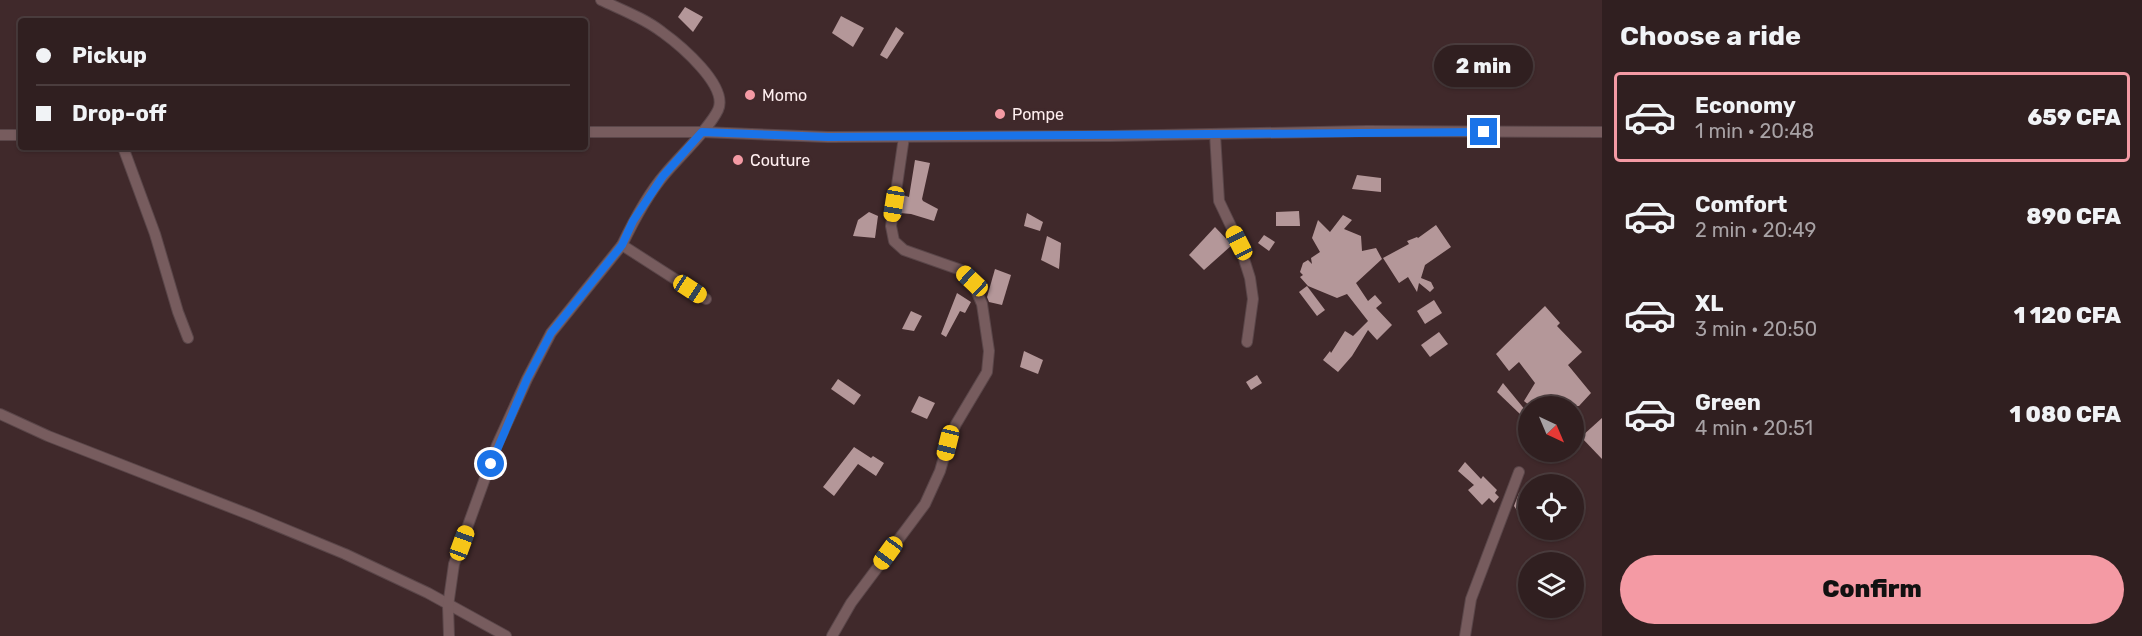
<!DOCTYPE html>
<meta charset="utf-8">
<style>
:root{--surface:#301f20;--page:#382729;--text:#f1f3f6;--muted:#a8a2a5;--line:#4b3d3e;--accent:#f49aa4}
body{margin:0;font-family:Rubik,sans-serif;background:var(--page);color:var(--text);height:100vh;display:flex;flex-direction:column;font-size:22px;white-space:nowrap}
*{box-sizing:border-box;margin:0}
p{font-size:20px;color:var(--muted)}
.icon{flex:none;width:33px;height:33px;fill:none;stroke:currentColor;stroke-width:2;stroke-linecap:round;stroke-linejoin:round}
.map{position:relative;flex:1;overflow:hidden}
.sheet{display:flex;flex-direction:column;background:var(--surface);width:540px}
.sheet>*{flex:none}
.hud{position:absolute;left:18px;top:18px;width:570px;height:132px;border-radius:6px;box-shadow:0 2px 4px #0004,0 0 0 2px var(--line);display:grid;align-content:center;height:132px;padding:0 18px;background:var(--surface)}
.needle{width:39px;rotate:136deg}
.fabs{position:absolute;left:1518px;top:396px;display:grid;gap:12px}
.fabs a{display:grid;place-items:center;width:66px;height:66px;border-radius:50%;background:var(--surface);box-shadow:0 2px 4px #0004,0 0 0 2px var(--line);font-size:30px}
.end{position:absolute;width:27px;height:27px;margin:-14px;border:8px solid #1a73e8;background:#fff;box-shadow:0 0 0 3px #fff}
.from{border-radius:50%}
.bubble{position:absolute;height:42px;border-radius:21px;background:var(--surface);box-shadow:0 2px 4px #0004,0 0 0 2px var(--line);font-size:20px;font-weight:800;line-height:42px;text-align:center}
.car{position:absolute;width:18px;height:36px;margin:-18px -9px;border-radius:8px;box-shadow:0 0 4px 2px #0007;background:linear-gradient(#f5c518 24%,#345 0 40%,#f5c518 0 76%,#345 0 86%,#f5c518 0)}
.hud b{display:flex;align-items:center;gap:21px;height:57px;font-size:22px}
.hud b+b{border-top:2px solid var(--line)}
.hud i{width:15px;height:15px;background:var(--text)}
ul{padding:0;list-style:none}
li{display:flex;align-items:center;gap:18px;height:90px;margin:0 12px 9px;padding:0 6px;border:3px solid transparent;border-radius:6px}
li div{flex:1}
li b{display:block;font-size:22px}
li em{font-style:normal;font-weight:800}
li.selected{border-color:var(--accent)}
li>.icon{width:54px;height:54px;stroke-width:1.5}
h2{padding:0 18px;font-size:27px;line-height:72px}
.action{display:flex;gap:12px;margin-top:auto;padding:12px 18px}
.action a{flex:1;height:69px;border-radius:36px;background:var(--accent);color:#111;font-size:24px;font-weight:800;line-height:69px;text-align:center}
main{display:flex;flex:1;min-height:0}
.map>svg:first-child{display:block}
.building{fill:#b49799}
.lines{fill:none;stroke-linecap:round;stroke-linejoin:round}
.street-casing{stroke:#5a4649;stroke-width:12}
.street{stroke:#775c5e;stroke-width:10}
.route{stroke:#1a73e8;stroke-width:8}
.poi-dot{fill:#f49aa4;stroke:#40292b;stroke-width:2}
.labels{text-anchor:middle;dominant-baseline:central;stroke-width:6;stroke-linejoin:round;paint-order:stroke}
.poi-label{font-size:16px;fill:#ffeff0;stroke:#40292b;text-anchor:start}
</style>
<main>
<div class="map">
<svg width="1602" height="636" viewBox="0 0 1602 636">
<rect width="100%" height="100%" fill="#40292b"/>
<g class="building">
<polygon points="685,7 703,17 693,32 678,17"/>
<polygon points="841,16 864,28 853,47 832,33"/>
<polygon points="896,27 904,33 887,59 880,55"/>
<polygon points="915,160 930,163 922,199 923,201 938,209 934,221 911,214 900,213 903,195 909,197"/>
<polygon points="1357,175 1381,178 1381,192 1352,189"/>
<polygon points="1299,211 1300,226 1276,226 1276,212"/>
<polygon points="869,212 878,216 875,238 853,236 858,220"/>
<polygon points="1027,213 1043,222 1040,231 1024,226"/>
<polygon points="1343,215 1352,220 1344,229 1361,236 1362,251 1376,248 1382,259 1356,283 1368,301 1375,295 1382,303 1376,308 1392,325 1377,340 1368,330 1352,356 1338,372 1323,360 1330,351 1331,353 1345,331 1353,336 1368,321 1347,294 1337,298 1308,286 1300,277 1303,275 1300,272 1303,263 1308,260 1312,264 1311,258 1320,252 1312,238 1318,220 1330,232"/>
<polygon points="1436,225 1451,247 1425,265 1421,278 1431,282 1434,288 1430,292 1419,283 1417,292 1408,277 1399,283 1383,258 1409,244 1407,241 1417,237 1418,238"/>
<polygon points="1215,227 1232,245 1204,270 1189,255"/>
<polygon points="1264,235 1275,242 1269,251 1258,243"/>
<polygon points="1047,236 1061,243 1059,269 1041,260"/>
<polygon points="995,269 1011,275 1002,305 989,302 987,297"/>
<polygon points="1307,286 1325,310 1317,316 1299,292"/>
<polygon points="957,293 971,302 965,313 960,311 946,337 941,334"/>
<polygon points="1434,300 1442,313 1425,324 1417,311"/>
<polygon points="1545,306 1560,323 1557,326 1582,352 1568,365 1591,393 1579,406 1552,406 1546,400 1540,406 1530,406 1524,401 1535,383 1519,362 1509,371 1496,354"/>
<polygon points="911,311 922,316 914,331 902,329"/>
<polygon points="1439,332 1448,344 1430,357 1421,345"/>
<polygon points="1024,351 1043,360 1038,374 1020,367"/>
<polygon points="1257,375 1262,383 1251,390 1246,382"/>
<polygon points="838,379 861,395 854,405 831,389"/>
<polygon points="1503,383 1526,411 1521,415 1497,392"/>
<polygon points="919,396 935,403 927,419 911,412"/>
<polygon points="1602,418 1602,459 1581,437"/>
<polygon points="854,447 871,458 873,456 884,463 876,476 858,464 834,496 823,487"/>
<polygon points="1465,462 1481,479 1483,476 1497,490 1495,493 1499,497 1494,503 1489,498 1482,505 1468,490 1474,485 1458,471"/>
<polygon points="1528,486 1528,527 1514,506 1519,493"/>
</g>
<g class="lines">
<defs>
<g id="street">
<path d="M601,0C622,10 644,18 662,32C680,45 729,86 718,110C709,129 679,157 665,174C647,195 634,220 622,245L706,299"/>
<polyline points="585,132 702,132 828,137 1111,136 1367,131 1602,132"/>
<polyline points="1215,134 1219,201 1239,243 1250,278 1253,299 1247,342"/>
<polyline points="0,135 21,135"/>
<polyline points="123,147 155,234 178,312 188,338"/>
<polyline points="0,414 48,436 253,516 345,554 428,593 506,636"/>
<polyline points="449,636 448,606 454,564 497,445 527,379 551,333 622,245"/>
<polyline points="832,636 851,603 925,504 940,471 948,443 956,424 987,372 989,351 982,304 972,281 961,270 904,250 894,241 891,226 904,137"/>
<polyline points="1465,636 1471,599 1519,472"/>
</g>
</defs>
<use href="#street" class="street-casing"/>
<use href="#street" class="street"/>
</g>
<g class="lines">
<polyline class="route" points="491,464 527,379 551,333 622,245 633,221 663,176 702,132 828,137 1484,132"/>
</g>
<g class="poi-dot">
<circle cx="750" cy="95" r="6"/>
<circle cx="1000" cy="114" r="6"/>
<circle cx="738" cy="160" r="6"/>
</g>
<g class="labels">
<g class="poi-label">
<text x="762" y="95">Momo</text>
<text x="1012" y="114">Pompe</text>
<text x="750" y="160">Couture</text>
</g>
</g>
</svg>
<div class="fabs">
<a><svg class="needle" viewBox="-14 -14 28 28"><path d="M0-13l5 13h-10z" fill="#e53935"/><path d="M0 13l5-13h-10z" fill="#a8a2a5"/></svg></a>
<a><svg class="icon" aria-label="locate" viewBox="0 0 24 24"><circle cx="12" cy="12" r="6"/><path d="M12 2v4M12 18v4M2 12h4M18 12h4"/></svg></a>
<a><svg class="icon" aria-label="layers" viewBox="0 0 24 24"><path d="M12 4l9 5-9 5-9-5zM3 14l9 5 9-5"/></svg></a>
</div>
<i class="end from" style="left:491px;top:464px"></i>
<i class="end" style="left:1484px;top:132px"></i>
<div class="bubble" style="left:1434px;top:45px;width:99px">2 min</div>
<i class="car" style="left:894px;top:204px;rotate:189deg"></i>
<i class="car" style="left:1239px;top:243px;rotate:333deg"></i>
<i class="car" style="left:972px;top:281px;rotate:313deg"></i>
<i class="car" style="left:690px;top:289px;rotate:123deg"></i>
<i class="car" style="left:948px;top:443px;rotate:194deg"></i>
<i class="car" style="left:462px;top:543px;rotate:20deg"></i>
<i class="car" style="left:888px;top:553px;rotate:216deg"></i>
<div class="hud">
<b><i class="from"></i>Pickup</b>
<b><i></i>Drop-off</b>
</div>
</div>
<section class="sheet">
<h2>Choose a ride</h2>
<ul>
<li class="selected"><svg class="icon" aria-label="car" viewBox="0 0 24 24"><path d="M5 17H2v-5l4-1 3-4h7l3 4 3 1v5h-3M9 17h6M6 11h13"/><circle cx="7" cy="17" r="2"/><circle cx="17" cy="17" r="2"/></svg><div><b>Economy</b><p>1 min · 20:48</p></div><em>659 CFA</em></li>
<li><svg class="icon" aria-label="car" viewBox="0 0 24 24"><path d="M5 17H2v-5l4-1 3-4h7l3 4 3 1v5h-3M9 17h6M6 11h13"/><circle cx="7" cy="17" r="2"/><circle cx="17" cy="17" r="2"/></svg><div><b>Comfort</b><p>2 min · 20:49</p></div><em>890 CFA</em></li>
<li><svg class="icon" aria-label="car" viewBox="0 0 24 24"><path d="M5 17H2v-5l4-1 3-4h7l3 4 3 1v5h-3M9 17h6M6 11h13"/><circle cx="7" cy="17" r="2"/><circle cx="17" cy="17" r="2"/></svg><div><b>XL</b><p>3 min · 20:50</p></div><em>1 120 CFA</em></li>
<li><svg class="icon" aria-label="car" viewBox="0 0 24 24"><path d="M5 17H2v-5l4-1 3-4h7l3 4 3 1v5h-3M9 17h6M6 11h13"/><circle cx="7" cy="17" r="2"/><circle cx="17" cy="17" r="2"/></svg><div><b>Green</b><p>4 min · 20:51</p></div><em>1 080 CFA</em></li>
</ul>
<div class="action"><a>Confirm</a></div>
</section>
</main>
